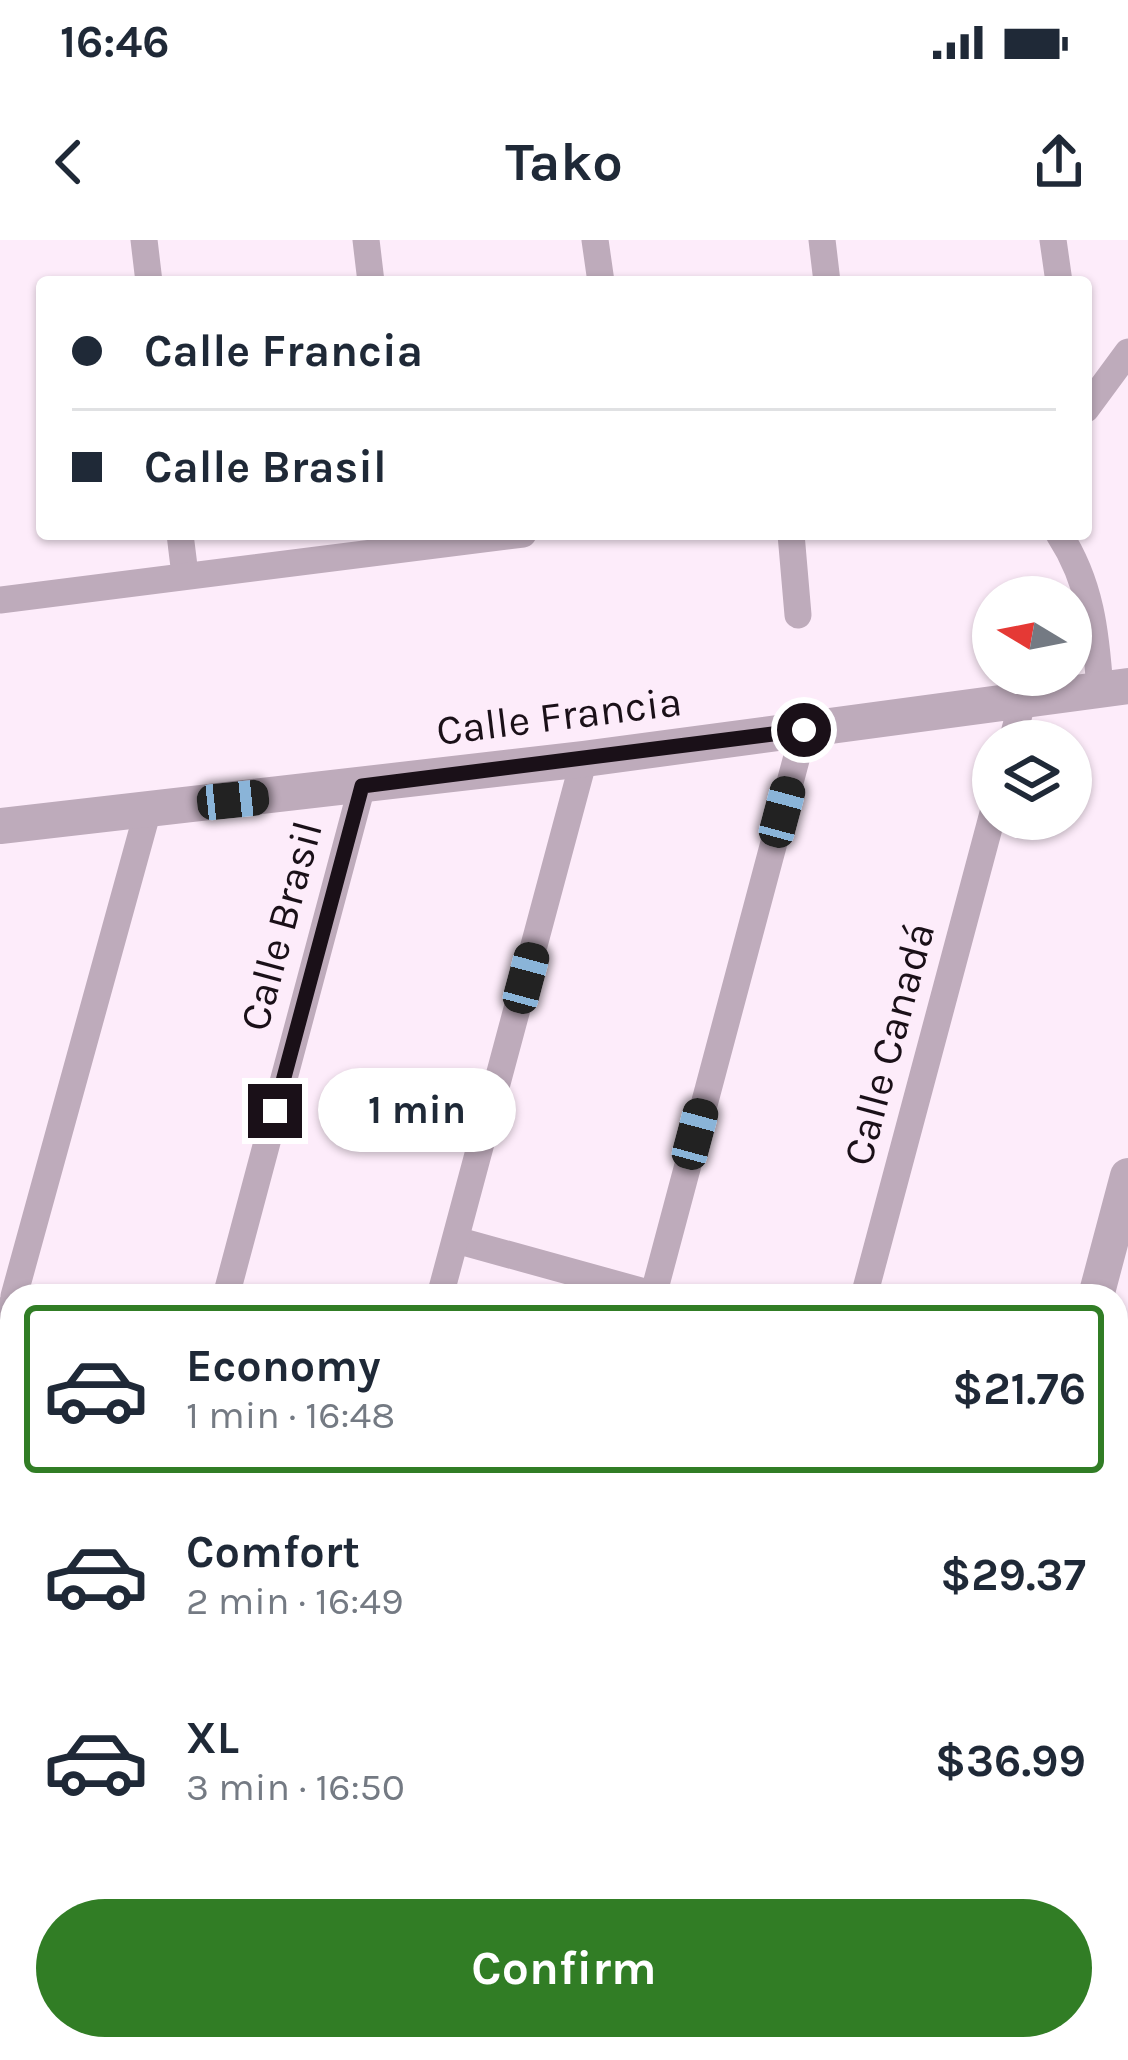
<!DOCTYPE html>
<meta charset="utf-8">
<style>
:root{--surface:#fff;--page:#f2f2f3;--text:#1f2937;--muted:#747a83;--line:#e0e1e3;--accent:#317d25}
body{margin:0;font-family:Karla,sans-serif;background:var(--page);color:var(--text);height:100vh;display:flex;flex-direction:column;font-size:45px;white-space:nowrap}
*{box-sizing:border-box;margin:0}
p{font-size:39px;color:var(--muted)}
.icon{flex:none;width:66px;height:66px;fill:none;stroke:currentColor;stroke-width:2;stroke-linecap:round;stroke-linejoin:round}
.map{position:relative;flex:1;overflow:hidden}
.drawer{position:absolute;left:0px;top:1044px;width:1128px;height:777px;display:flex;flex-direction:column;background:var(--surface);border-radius:36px 36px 0 0;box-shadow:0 3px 9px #0004}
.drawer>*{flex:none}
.top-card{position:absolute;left:36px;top:36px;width:1056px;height:264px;border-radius:12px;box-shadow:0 3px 9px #0004;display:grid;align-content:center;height:264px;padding:0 36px;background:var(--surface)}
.needle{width:78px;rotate:280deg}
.buttons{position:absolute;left:972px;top:336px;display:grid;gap:24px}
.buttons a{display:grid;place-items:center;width:120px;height:120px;border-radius:50%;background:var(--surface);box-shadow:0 3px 9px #0004;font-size:60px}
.end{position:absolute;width:54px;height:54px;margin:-27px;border:15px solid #1a1018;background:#fff;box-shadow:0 0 0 6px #fff}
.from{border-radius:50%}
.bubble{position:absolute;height:84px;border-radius:42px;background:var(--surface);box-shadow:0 3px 9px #0004;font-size:39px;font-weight:700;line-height:84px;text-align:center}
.car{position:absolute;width:36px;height:72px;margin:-36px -18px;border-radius:15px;box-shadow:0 0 9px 3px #0007;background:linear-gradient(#222 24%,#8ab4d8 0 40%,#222 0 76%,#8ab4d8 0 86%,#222 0)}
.top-card b{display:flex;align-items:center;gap:42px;height:114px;font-size:45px}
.top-card b+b{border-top:3px solid var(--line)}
.top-card i{width:30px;height:30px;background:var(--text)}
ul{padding:21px 0 0;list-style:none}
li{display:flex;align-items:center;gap:36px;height:168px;margin:0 24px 18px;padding:0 12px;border:6px solid transparent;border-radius:12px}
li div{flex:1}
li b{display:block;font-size:45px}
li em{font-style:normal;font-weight:700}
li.current{border-color:var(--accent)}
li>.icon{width:108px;height:108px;stroke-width:1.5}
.button{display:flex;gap:24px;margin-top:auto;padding:24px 36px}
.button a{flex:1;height:138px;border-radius:72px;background:var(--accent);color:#fff;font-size:48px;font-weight:700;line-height:138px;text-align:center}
.status{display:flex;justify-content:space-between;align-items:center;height:84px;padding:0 60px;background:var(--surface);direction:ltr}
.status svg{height:33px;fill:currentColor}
header{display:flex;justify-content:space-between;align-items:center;height:156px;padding:0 36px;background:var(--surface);font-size:54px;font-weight:700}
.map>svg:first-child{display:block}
.built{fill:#fcd9f6}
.building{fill:#cbe3c8;stroke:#a2b89e;stroke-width:3}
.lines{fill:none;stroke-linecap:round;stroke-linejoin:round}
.path{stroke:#b4a5b1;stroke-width:6;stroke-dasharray:6 6;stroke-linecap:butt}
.minor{stroke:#beabbb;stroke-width:27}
.tertiary{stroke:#beabbb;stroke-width:36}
.route{stroke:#1a1018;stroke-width:15}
.labels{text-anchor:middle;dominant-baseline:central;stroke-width:12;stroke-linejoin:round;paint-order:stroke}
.street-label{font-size:42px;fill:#1a1018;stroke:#fdecfa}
</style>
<div class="status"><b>16:46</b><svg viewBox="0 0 49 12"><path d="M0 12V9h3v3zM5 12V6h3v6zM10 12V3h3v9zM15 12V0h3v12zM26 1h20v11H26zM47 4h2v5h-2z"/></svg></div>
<header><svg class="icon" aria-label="back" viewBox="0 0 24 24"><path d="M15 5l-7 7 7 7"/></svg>Tako<svg class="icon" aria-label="share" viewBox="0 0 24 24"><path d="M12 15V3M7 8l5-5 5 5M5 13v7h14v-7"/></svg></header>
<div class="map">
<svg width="1128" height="1820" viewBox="0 0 1128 1820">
<rect width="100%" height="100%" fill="#fdecfa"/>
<polygon class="built" points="0,1476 12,1479 12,1809 825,1809 822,1820 0,1820"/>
<g class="building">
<polygon points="260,1809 317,1809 314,1820 257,1820"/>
<polygon points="373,1809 425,1809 422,1820 370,1820"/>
</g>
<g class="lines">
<polyline class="path" points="840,1820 843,1809"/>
<g class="minor">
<polyline points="144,0 149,42"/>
<polyline points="366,0 371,42"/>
<polyline points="595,0 601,42"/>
<polyline points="822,0 827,42"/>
<polyline points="1053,0 1059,42"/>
<polyline points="1086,169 1128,112"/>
<polyline points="180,294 185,335"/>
<polyline points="791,294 798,375"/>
<path d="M1059,294C1091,343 1096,393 1100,450"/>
<polyline points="0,360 523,294"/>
<polyline points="1012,501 1022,463"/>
<polyline points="456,1000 659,1056"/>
<polyline points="14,1056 148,570"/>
<polyline points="226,1056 362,546"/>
<polyline points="440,1056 584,519"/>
<polyline points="653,1056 804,490"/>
<polyline points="864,1056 993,573"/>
<polyline points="0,1108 12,1064"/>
<polyline points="1116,1179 1128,1183"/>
<polyline points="0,1431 12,1434"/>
<polyline points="1116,1738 1128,1741"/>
<polyline points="1128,1820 1128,1818"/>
</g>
<g class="tertiary">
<polyline points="0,586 584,519 1128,446"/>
<polyline points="1096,1056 1128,936"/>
<polyline points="887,1820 891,1809"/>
</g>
</g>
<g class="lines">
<polyline class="route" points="275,871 362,546 804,490"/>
</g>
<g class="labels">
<g class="street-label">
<text transform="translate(559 476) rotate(-7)">Calle Francia</text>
<text transform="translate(281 686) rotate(-75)">Calle Brasil</text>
<text transform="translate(889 804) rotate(-75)">Calle Canadá</text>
</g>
</g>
</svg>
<div class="buttons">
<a><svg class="needle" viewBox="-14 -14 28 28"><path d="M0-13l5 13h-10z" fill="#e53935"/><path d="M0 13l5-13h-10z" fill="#747a83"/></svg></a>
<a><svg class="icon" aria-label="layers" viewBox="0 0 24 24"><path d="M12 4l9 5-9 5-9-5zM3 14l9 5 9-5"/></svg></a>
</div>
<i class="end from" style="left:804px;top:490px"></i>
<i class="end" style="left:275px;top:871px"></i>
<div class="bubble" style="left:318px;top:828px;width:198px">1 min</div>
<i class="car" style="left:233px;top:560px;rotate:84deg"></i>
<i class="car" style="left:782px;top:572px;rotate:15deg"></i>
<i class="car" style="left:526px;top:738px;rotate:15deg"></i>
<i class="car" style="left:695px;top:894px;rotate:15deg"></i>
<div class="top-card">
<b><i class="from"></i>Calle Francia</b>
<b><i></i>Calle Brasil</b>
</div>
<section class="drawer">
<ul>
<li class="current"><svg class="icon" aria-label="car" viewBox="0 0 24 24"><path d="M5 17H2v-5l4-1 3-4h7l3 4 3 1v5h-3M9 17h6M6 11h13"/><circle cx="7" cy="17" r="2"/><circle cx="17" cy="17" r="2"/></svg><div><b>Economy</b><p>1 min · 16:48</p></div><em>$21.76</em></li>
<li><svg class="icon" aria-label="car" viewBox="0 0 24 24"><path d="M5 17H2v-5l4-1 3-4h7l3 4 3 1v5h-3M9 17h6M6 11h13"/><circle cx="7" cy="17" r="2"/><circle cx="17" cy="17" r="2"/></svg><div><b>Comfort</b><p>2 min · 16:49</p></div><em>$29.37</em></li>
<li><svg class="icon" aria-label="car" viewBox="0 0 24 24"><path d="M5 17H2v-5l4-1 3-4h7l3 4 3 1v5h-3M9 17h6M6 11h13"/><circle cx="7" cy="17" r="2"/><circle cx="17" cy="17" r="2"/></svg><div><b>XL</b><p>3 min · 16:50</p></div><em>$36.99</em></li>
</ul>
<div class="button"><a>Confirm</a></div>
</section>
</div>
